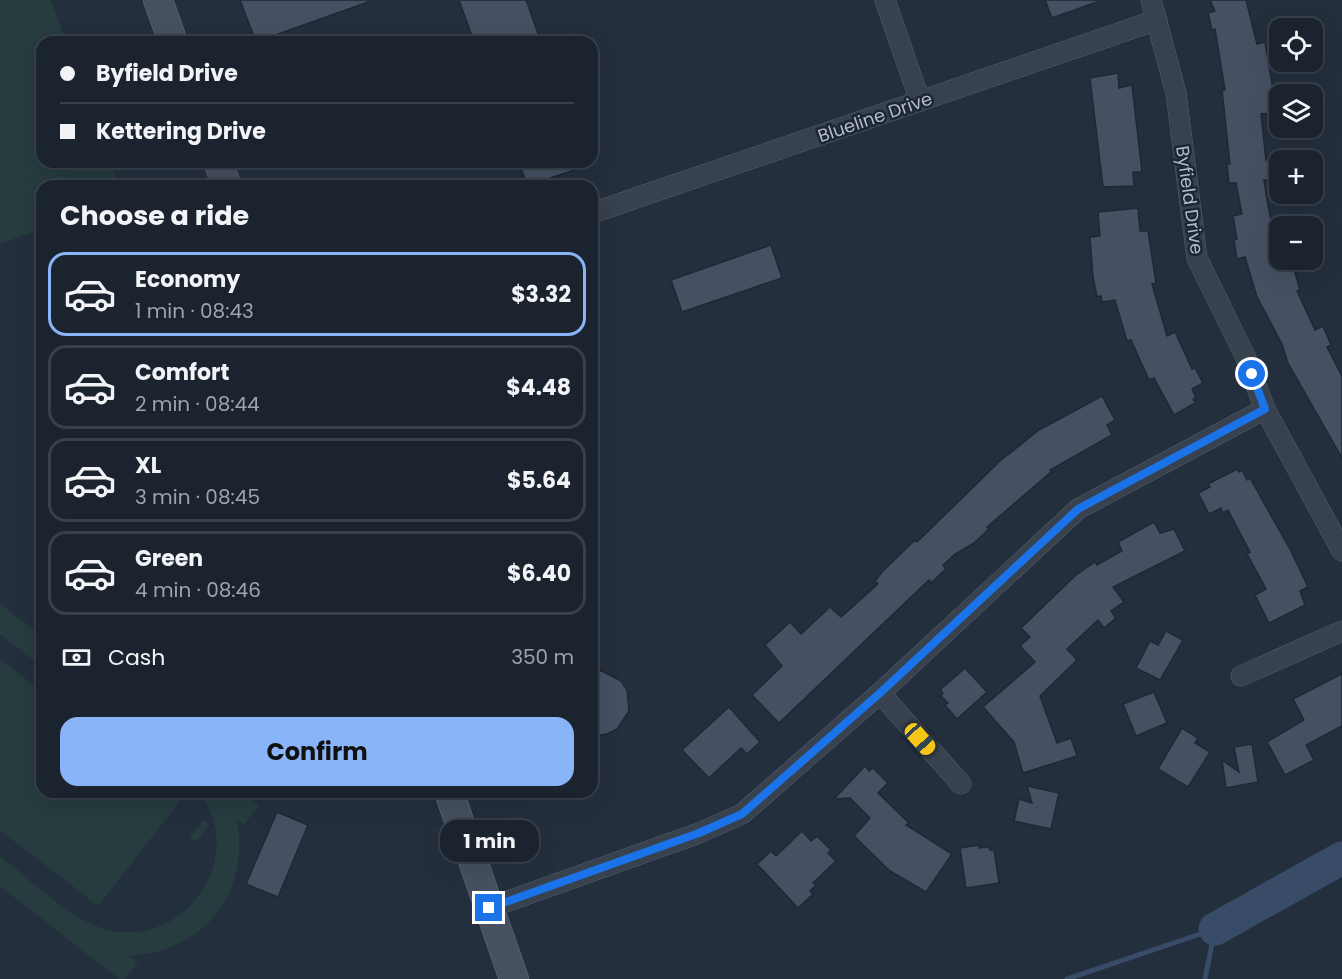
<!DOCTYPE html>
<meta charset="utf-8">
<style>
:root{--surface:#1b232e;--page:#282f3a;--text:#f1f3f6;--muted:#a0a4aa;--line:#39404a;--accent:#8ab4f8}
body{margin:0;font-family:Poppins,sans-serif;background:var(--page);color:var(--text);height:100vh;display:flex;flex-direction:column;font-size:22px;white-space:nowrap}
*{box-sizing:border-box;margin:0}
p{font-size:20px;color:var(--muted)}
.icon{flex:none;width:33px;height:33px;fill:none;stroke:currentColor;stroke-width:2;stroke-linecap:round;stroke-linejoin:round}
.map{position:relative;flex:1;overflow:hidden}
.panel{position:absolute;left:36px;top:180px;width:562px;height:618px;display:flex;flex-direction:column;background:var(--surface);border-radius:18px;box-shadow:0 6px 24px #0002,0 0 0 2px var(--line)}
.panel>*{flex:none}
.hud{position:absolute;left:36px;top:36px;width:562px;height:132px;border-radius:18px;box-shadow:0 6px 24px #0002,0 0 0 2px var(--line);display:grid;align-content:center;height:132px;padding:0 24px;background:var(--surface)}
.tools{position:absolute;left:1269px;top:18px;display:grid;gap:12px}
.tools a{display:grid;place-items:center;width:54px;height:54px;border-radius:12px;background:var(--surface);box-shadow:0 6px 24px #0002,0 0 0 2px var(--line);font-size:30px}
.end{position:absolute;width:27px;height:27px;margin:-14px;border:8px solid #1a73e8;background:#fff;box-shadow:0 0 0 3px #fff}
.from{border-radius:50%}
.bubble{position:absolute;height:42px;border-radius:18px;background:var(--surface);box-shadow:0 6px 24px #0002,0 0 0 2px var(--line);font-size:20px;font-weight:700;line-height:42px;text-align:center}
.car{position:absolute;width:18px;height:36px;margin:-18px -9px;border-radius:8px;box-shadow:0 0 4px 2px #0007;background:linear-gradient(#f5c518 24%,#345 0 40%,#f5c518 0 76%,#345 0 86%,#f5c518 0)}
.hud b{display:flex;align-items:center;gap:21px;height:57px;font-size:22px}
.hud b+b{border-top:2px solid var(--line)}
.hud i{width:15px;height:15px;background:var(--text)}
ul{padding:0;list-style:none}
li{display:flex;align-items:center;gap:18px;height:84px;margin:0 12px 9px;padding:0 12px;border:3px solid var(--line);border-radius:18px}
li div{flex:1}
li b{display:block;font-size:22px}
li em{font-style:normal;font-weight:700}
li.on{border-color:var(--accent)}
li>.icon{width:54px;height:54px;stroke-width:1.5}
h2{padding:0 24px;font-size:27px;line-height:72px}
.pay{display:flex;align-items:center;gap:15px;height:66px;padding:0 24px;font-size:22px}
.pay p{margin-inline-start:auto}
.cta{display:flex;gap:12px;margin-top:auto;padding:12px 24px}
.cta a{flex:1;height:69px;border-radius:18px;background:var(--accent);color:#111;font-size:24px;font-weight:700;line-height:69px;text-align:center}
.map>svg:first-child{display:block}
.green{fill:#263c3f}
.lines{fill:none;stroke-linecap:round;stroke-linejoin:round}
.stream{stroke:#394c67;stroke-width:5}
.river{stroke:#394c67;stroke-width:33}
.building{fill:#455162;stroke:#1f2835;stroke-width:1.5}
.street-casing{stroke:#565f6c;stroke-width:21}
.secondary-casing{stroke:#565f6c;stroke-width:30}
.street{stroke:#38414e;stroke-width:20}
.secondary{stroke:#465061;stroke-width:28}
.route{stroke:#1a73e8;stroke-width:8}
.labels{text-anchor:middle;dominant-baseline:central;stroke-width:5;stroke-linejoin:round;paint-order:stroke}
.street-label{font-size:18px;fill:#b4bcc9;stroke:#1d2633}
</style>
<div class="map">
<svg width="1342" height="979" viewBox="0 0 1342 979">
<rect width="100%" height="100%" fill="#242f3e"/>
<g class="green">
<polygon points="0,0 51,0 66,42 42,42 42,162 111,162 119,186 42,186 42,229 0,244"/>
<polygon points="0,604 42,636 42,667 0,634"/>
<polygon points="0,659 42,692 42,792 171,792 181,800 98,906 0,830"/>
<path d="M198,792H242L259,806L244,824L237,820C250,893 205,951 130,956L138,963L125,979H119L0,886V856C31,880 75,925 113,931C189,944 248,854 198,792Z"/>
<polygon points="204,820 210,824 196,842 190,837"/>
</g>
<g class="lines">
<g class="stream">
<polyline points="1067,979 1215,929"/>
<polyline points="1205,979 1215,929"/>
</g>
<polyline class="river" points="1215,929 1342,858"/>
</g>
<g class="building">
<polygon points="240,0 368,0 368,2 256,42"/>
<polygon points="459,0 526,0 541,42 474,42"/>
<polygon points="1045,0 1097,0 1097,2 1052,18"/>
<polygon points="1210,0 1246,0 1257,44 1265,42 1272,84 1280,84 1280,112 1261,114 1266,160 1273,160 1275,180 1264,180 1267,199 1273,231 1278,230 1280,238 1280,267 1292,263 1300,290 1297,291 1315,330 1323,326 1331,345 1327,347 1342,376 1342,458 1288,363 1282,344 1257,297 1245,257 1237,259 1234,240 1237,239 1233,216 1242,214 1236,183 1229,183 1227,164 1230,164 1222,90 1225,90 1215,29 1212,30 1208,13 1215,11"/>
<polygon points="1118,73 1119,88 1132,85 1142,172 1133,172 1134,186 1103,187 1090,78"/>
<polygon points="519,162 592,162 592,164 527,186"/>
<polygon points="1138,208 1140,231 1148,231 1156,283 1152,284 1167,336 1175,332 1192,369 1195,368 1203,383 1192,389 1196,398 1193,399 1195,403 1174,415 1154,378 1149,380 1131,340 1127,341 1115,300 1102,302 1101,296 1097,297 1093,277 1090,237 1100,236 1098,212"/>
<polygon points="771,245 782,278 682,312 671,280"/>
<polygon points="1102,396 1115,420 1107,425 1112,435 1050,470 1051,472 987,527 989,529 974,543 955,554 943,565 946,569 931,583 929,580 779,723 752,695 782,666 765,645 790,622 801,634 830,607 841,617 878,584 875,581 883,571 915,540 917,542 1000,461 1039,430"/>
<polygon points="1237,469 1239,472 1242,470 1247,480 1250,478 1291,551 1308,587 1300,591 1305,605 1269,623 1255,595 1266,589 1247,554 1250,552 1228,510 1223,513 1221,508 1209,514 1198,493 1210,487 1208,484"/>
<polygon points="1154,522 1160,533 1174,529 1185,551 1113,587 1124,602 1111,611 1116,618 1104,628 1098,620 1067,649 1077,660 1040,696 1057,743 1071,738 1077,756 1023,773 1014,742 983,707 1035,662 1020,646 1030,637 1021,628 1076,575 1095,562 1097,565 1122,551 1118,542"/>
<polygon points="1166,631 1183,640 1160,680 1136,668 1150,641 1158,645"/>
<polygon points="965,668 987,692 957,719 945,705 948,703 941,696 943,693 940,690"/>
<polygon points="602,671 621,681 627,690 629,711 617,729 607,734 592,736 592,672"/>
<polygon points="1342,674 1342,726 1306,745 1314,760 1285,775 1267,742 1304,720 1293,699"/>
<polygon points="1154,692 1167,723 1136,736 1123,704"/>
<polygon points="729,707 760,742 747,754 741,748 709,778 682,750"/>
<polygon points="1182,728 1198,738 1195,743 1210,752 1188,787 1158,769"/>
<polygon points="1252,744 1258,782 1226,788 1222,760 1239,772 1234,747"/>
<polygon points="865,766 869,771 873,768 888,783 878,793 909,823 906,825 952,854 926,892 890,871 854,836 870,818 850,798 834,799"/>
<polygon points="1027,786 1059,793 1051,829 1014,821 1019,799 1032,803"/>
<polygon points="277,812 308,825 278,897 246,884"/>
<polygon points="802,831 811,841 817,836 831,850 828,853 836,861 813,883 816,885 810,891 813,894 798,908 757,864 771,851 776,856"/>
<polygon points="979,845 979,848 989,847 990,850 994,850 999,883 966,888 960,848"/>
</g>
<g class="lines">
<defs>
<g id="street">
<polyline points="885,0 920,101"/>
<polyline points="1151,0 1176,93 1197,258 1245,356 1265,409 1342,551"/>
<polyline points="592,213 1157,20"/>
<polyline points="1241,676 1342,631"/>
<polyline points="880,693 961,784"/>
<polyline points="489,908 699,833 742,814 880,693 1078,509 1265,409"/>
</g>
<g id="secondary">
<polyline points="158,0 173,42"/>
<polyline points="218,162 227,186"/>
<polyline points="449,792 514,979"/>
</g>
</defs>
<use href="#street" class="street-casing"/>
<use href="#secondary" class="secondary-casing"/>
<use href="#street" class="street"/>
<use href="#secondary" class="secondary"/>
</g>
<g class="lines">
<polyline class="route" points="489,908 699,833 742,814 880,693 1078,509 1265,409 1252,374"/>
</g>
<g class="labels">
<g class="street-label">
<text transform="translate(875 117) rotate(-19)">Blueline Drive</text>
<text transform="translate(1190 200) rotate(82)">Byfield Drive</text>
</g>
</g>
</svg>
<div class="tools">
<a><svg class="icon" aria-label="locate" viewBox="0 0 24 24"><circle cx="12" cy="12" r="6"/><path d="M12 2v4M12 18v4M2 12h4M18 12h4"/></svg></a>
<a><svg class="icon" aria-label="layers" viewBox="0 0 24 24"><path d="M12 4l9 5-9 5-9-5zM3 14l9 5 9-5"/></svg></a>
<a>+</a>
<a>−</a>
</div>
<i class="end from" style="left:1252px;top:374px"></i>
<i class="end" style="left:489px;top:908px"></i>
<div class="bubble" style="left:440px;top:820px;width:99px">1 min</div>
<i class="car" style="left:920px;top:739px;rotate:138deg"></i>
<div class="hud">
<b><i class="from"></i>Byfield Drive</b>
<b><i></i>Kettering Drive</b>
</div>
<section class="panel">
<h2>Choose a ride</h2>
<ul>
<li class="on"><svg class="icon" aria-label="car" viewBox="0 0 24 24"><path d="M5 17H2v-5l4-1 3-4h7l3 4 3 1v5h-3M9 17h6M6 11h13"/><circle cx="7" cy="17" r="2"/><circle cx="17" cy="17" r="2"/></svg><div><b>Economy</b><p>1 min · 08:43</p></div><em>$3.32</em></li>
<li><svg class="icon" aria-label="car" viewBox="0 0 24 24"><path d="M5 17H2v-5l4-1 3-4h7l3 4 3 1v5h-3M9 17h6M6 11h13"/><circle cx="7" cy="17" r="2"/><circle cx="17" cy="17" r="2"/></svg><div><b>Comfort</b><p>2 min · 08:44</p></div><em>$4.48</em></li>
<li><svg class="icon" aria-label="car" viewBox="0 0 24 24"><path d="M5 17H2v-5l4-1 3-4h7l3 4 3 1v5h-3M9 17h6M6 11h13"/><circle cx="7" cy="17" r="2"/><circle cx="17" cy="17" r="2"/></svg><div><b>XL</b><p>3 min · 08:45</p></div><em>$5.64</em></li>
<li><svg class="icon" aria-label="car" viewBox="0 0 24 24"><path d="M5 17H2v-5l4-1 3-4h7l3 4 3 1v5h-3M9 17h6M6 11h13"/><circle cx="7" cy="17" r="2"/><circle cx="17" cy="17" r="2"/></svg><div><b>Green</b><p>4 min · 08:46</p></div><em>$6.40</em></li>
</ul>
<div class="pay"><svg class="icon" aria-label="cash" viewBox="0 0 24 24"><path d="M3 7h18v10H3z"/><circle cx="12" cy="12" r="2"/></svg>Cash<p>350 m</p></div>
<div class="cta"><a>Confirm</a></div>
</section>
</div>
